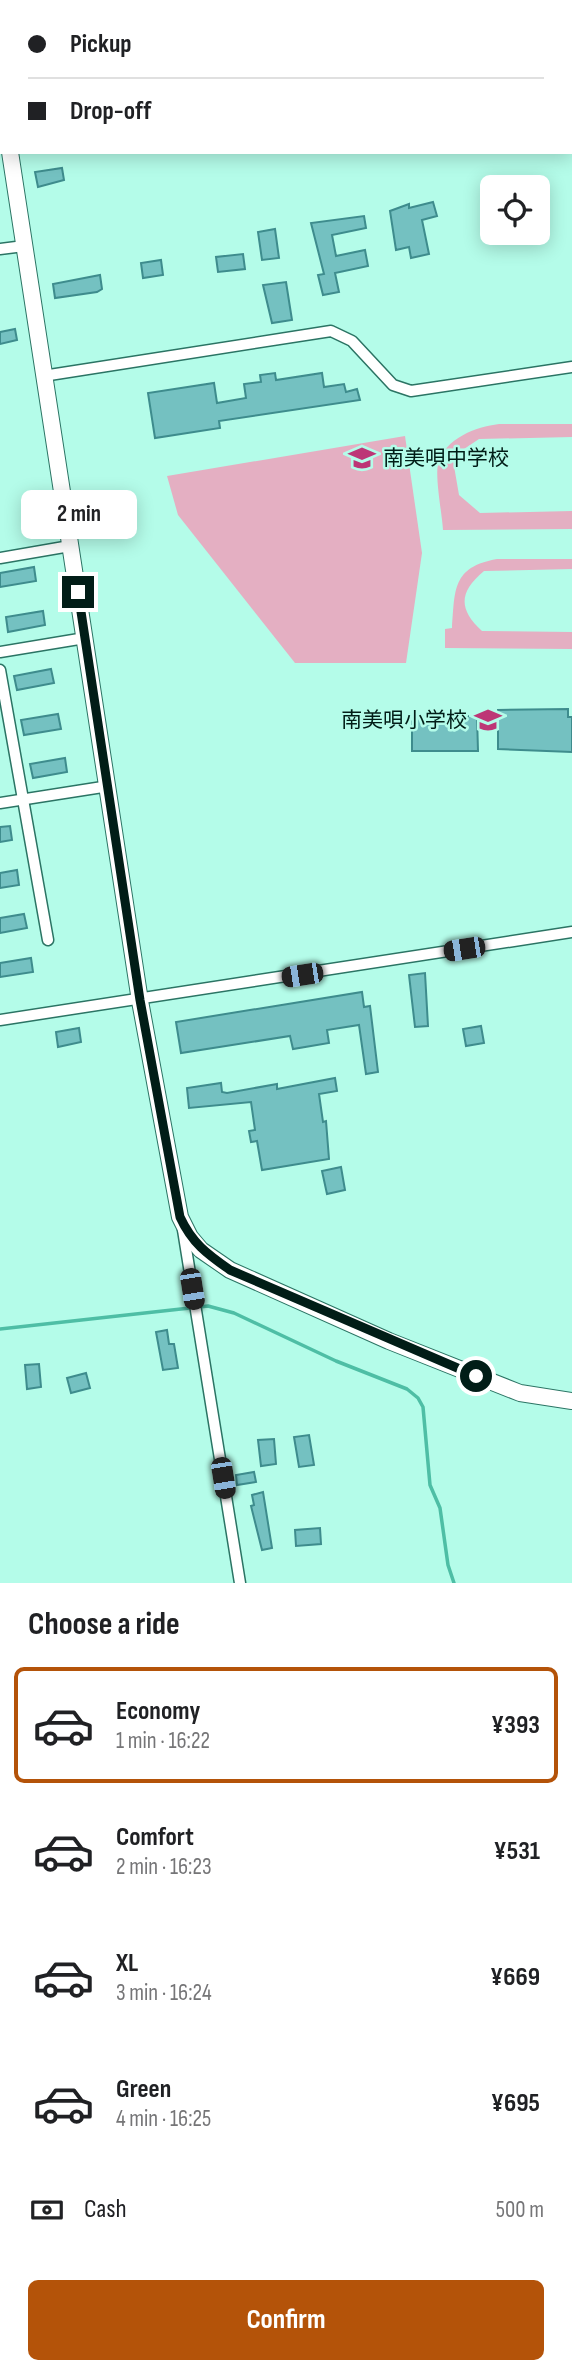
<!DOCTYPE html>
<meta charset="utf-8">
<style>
:root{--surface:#fff;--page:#f6f6f6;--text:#202124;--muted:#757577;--line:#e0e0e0;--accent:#b45309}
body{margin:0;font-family:"Sofia Sans Condensed","Noto Sans JP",sans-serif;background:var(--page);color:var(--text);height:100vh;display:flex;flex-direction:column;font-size:26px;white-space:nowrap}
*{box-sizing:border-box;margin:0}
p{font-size:23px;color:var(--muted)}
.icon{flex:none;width:38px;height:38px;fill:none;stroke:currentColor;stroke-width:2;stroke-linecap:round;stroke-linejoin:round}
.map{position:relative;height:1583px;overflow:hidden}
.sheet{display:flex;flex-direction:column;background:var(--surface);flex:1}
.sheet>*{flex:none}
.top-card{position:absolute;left:0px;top:0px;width:572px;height:154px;box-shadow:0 4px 18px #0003;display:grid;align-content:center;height:154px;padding:0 28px;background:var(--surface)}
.buttons{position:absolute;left:480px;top:175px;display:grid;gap:14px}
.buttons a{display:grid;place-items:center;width:70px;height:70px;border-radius:10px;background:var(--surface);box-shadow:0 4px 18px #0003;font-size:35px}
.end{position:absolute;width:32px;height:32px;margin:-16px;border:9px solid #011d17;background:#fff;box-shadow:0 0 0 4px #fff}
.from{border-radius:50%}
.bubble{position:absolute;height:49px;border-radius:10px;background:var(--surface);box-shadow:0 4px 18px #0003;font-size:23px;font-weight:700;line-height:49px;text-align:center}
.car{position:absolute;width:21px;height:42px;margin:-21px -10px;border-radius:9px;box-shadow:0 0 5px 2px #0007;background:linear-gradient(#222 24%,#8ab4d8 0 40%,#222 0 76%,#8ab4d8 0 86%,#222 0)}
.top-card b{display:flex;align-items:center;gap:24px;height:66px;font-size:26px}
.top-card b+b{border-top:2px solid var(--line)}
.top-card i{width:18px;height:18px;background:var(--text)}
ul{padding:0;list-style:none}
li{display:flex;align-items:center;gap:21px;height:116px;margin:0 14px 10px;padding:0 14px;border:4px solid transparent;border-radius:10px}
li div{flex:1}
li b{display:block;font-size:26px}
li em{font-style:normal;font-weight:700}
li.on{border-color:var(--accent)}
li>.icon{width:63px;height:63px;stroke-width:1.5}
h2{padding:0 28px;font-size:32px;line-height:84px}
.pay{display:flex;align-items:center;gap:18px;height:77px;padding:0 28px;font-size:26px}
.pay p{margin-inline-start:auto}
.primary-button{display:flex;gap:14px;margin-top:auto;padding:14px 28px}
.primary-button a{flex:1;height:80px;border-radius:10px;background:var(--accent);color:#fff;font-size:28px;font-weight:700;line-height:80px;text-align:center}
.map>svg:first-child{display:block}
.green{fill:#e4afc2}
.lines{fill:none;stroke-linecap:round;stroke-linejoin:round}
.stream{stroke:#4ebea5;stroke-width:3.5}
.building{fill:#74c1c1;stroke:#3e8c8d;stroke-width:2}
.street-casing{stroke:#2b7464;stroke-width:13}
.secondary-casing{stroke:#2b7464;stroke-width:18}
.street{stroke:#fff;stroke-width:10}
.secondary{stroke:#fff;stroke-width:16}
.route{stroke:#011d17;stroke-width:9}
.labels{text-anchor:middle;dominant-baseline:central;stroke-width:5;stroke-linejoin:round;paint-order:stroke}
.poi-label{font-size:21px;fill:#011d17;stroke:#b4fce9;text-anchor:start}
</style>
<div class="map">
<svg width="572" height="1583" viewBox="0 0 572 1583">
<rect width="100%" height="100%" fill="#b4fce9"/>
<g class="green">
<path d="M499,424H572V437L479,439L464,449L454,466L459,495L480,513L572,511V529L443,530C442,513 435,479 438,464C445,438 476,427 499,424Z"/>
<polygon points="405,436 422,553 406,663 295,663 178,515 167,476"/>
<path d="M497,559H572V569L484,571C459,592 458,609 482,631L572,632V649L445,648V629L452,628C455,590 452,567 497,559Z"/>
</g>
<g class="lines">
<polyline class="stream" points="0,1329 208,1306 234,1313 336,1361 407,1389 418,1398 423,1407 430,1485 440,1508 448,1565 454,1583"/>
</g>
<g class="building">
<polygon points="62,168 64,180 38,187 35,172"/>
<polygon points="433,202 437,216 422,220 429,254 411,258 409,247 396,250 390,211 409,204 409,208"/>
<polygon points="364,216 366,228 332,235 336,256 365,250 368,266 335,273 339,292 323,295 318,275 324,274 311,223"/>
<polygon points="275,229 279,258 262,260 258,232"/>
<polygon points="243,254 245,269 218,272 216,257"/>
<polygon points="161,260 163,275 143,278 141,263"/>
<polygon points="100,275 102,289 97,292 55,298 53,284"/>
<polygon points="286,282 292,320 272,323 263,285"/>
<polygon points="15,329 17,340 0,344 0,332"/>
<polygon points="275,373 276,380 322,373 324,387 344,384 346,392 357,389 360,400 219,421 220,428 155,438 148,393 214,383 217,403 246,398 244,384 261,382 260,375"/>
<polygon points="34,567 36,581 0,587 0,573"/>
<polygon points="43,611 45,625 8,632 6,617"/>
<polygon points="51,669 54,683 17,690 14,676"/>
<polygon points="568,709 568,717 572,717 572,752 498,749 498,710"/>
<polygon points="58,714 61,729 24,735 21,720"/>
<polygon points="477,716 478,751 412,751 412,717"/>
<polygon points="65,758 67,772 33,778 30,764"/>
<polygon points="10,826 12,840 0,842 0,827"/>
<polygon points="17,870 19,885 0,888 0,873"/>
<polygon points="24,914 27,928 0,933 0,918"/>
<polygon points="31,958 33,972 0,977 0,963"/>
<polygon points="425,973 428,1026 415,1027 409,975"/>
<polygon points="362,992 364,1007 370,1006 378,1072 366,1074 359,1025 327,1030 329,1043 293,1049 290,1036 181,1053 176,1022"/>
<polygon points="481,1026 484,1043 466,1046 463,1029"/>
<polygon points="79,1028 81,1042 58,1047 56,1032"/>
<polygon points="335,1078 337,1091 319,1094 323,1122 326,1121 329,1159 262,1170 257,1141 251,1142 249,1131 255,1130 251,1102 189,1108 187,1088 221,1083 222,1092 227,1093 277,1084 277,1089"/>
<polygon points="341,1167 345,1190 327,1194 322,1171"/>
<polygon points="167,1330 169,1344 174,1344 178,1368 163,1370 156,1332"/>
<polygon points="39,1364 41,1387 27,1389 25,1365"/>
<polygon points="86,1373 90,1388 71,1393 67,1378"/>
<polygon points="309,1435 314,1465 299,1467 294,1437"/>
<polygon points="274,1439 276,1464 261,1466 258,1440"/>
<polygon points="254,1472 256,1482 237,1485 236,1475"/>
<polygon points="263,1492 272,1548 262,1550 251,1506 254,1505 252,1495"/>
<polygon points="320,1528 321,1544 296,1546 295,1530"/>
</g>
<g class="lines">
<defs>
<g id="street">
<polyline points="284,0 284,2"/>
<polyline points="0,249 24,246"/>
<polyline points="43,376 331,331 352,341 393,385 411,391 572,367"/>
<polyline points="0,558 70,546"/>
<polyline points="0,652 85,638"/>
<polyline points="0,670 48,940"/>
<polyline points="0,803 109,786"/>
<polyline points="0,1020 572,932"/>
<polyline points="183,1230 240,1583"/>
</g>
<g id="secondary">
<polyline points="0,86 2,98"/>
<polyline points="10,152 140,1001 180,1217 190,1237 201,1250 230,1270 389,1341 520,1393 572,1401"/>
</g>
</defs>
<use href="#street" class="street-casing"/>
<use href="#secondary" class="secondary-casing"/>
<use href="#street" class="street"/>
<use href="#secondary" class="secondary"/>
</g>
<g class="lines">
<path class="route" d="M78,592L140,1000L180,1217C192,1243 207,1254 230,1270L476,1376"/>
</g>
<defs>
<symbol id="school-bare" viewBox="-9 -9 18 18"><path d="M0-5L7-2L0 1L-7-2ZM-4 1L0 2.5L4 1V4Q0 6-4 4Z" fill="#bd3676" stroke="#b4fce9" stroke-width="2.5" paint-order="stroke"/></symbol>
</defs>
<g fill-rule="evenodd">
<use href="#school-bare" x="343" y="439" width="38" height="38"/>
<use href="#school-bare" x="469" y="701" width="38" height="38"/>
</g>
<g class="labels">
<g class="poi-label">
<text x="383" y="458">南美唄中学校</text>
<text x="467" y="720" text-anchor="end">南美唄小学校</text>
</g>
</g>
</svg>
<div class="buttons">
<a><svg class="icon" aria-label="locate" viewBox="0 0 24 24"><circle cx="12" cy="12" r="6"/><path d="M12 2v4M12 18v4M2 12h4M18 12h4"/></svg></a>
</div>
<i class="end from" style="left:476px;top:1376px"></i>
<i class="end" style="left:78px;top:592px"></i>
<div class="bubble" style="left:21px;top:490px;width:116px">2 min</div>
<i class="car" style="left:464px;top:949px;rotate:261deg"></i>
<i class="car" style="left:302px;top:975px;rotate:261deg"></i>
<i class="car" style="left:192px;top:1289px;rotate:171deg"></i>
<i class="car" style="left:223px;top:1478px;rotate:171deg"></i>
<div class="top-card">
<b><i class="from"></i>Pickup</b>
<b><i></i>Drop-off</b>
</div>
</div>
<section class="sheet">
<h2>Choose a ride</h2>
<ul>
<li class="on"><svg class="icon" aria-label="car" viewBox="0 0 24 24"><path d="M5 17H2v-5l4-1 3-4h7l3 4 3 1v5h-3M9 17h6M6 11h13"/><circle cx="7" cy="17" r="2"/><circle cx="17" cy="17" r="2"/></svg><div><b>Economy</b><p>1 min · 16:22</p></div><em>¥393</em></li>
<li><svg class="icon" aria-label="car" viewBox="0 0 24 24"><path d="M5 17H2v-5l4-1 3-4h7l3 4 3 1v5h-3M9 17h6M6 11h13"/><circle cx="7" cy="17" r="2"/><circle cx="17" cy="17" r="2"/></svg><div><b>Comfort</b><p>2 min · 16:23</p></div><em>¥531</em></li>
<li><svg class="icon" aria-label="car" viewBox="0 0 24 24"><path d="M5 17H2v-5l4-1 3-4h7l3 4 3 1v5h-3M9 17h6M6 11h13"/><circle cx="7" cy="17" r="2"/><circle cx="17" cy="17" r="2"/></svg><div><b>XL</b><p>3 min · 16:24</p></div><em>¥669</em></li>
<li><svg class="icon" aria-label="car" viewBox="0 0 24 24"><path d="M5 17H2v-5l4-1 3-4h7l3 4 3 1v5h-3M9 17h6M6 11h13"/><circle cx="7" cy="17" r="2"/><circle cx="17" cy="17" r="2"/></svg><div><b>Green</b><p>4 min · 16:25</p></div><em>¥695</em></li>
</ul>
<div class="pay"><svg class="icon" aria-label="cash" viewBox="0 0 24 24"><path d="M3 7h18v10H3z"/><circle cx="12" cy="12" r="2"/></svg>Cash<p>500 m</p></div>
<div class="primary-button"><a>Confirm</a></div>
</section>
